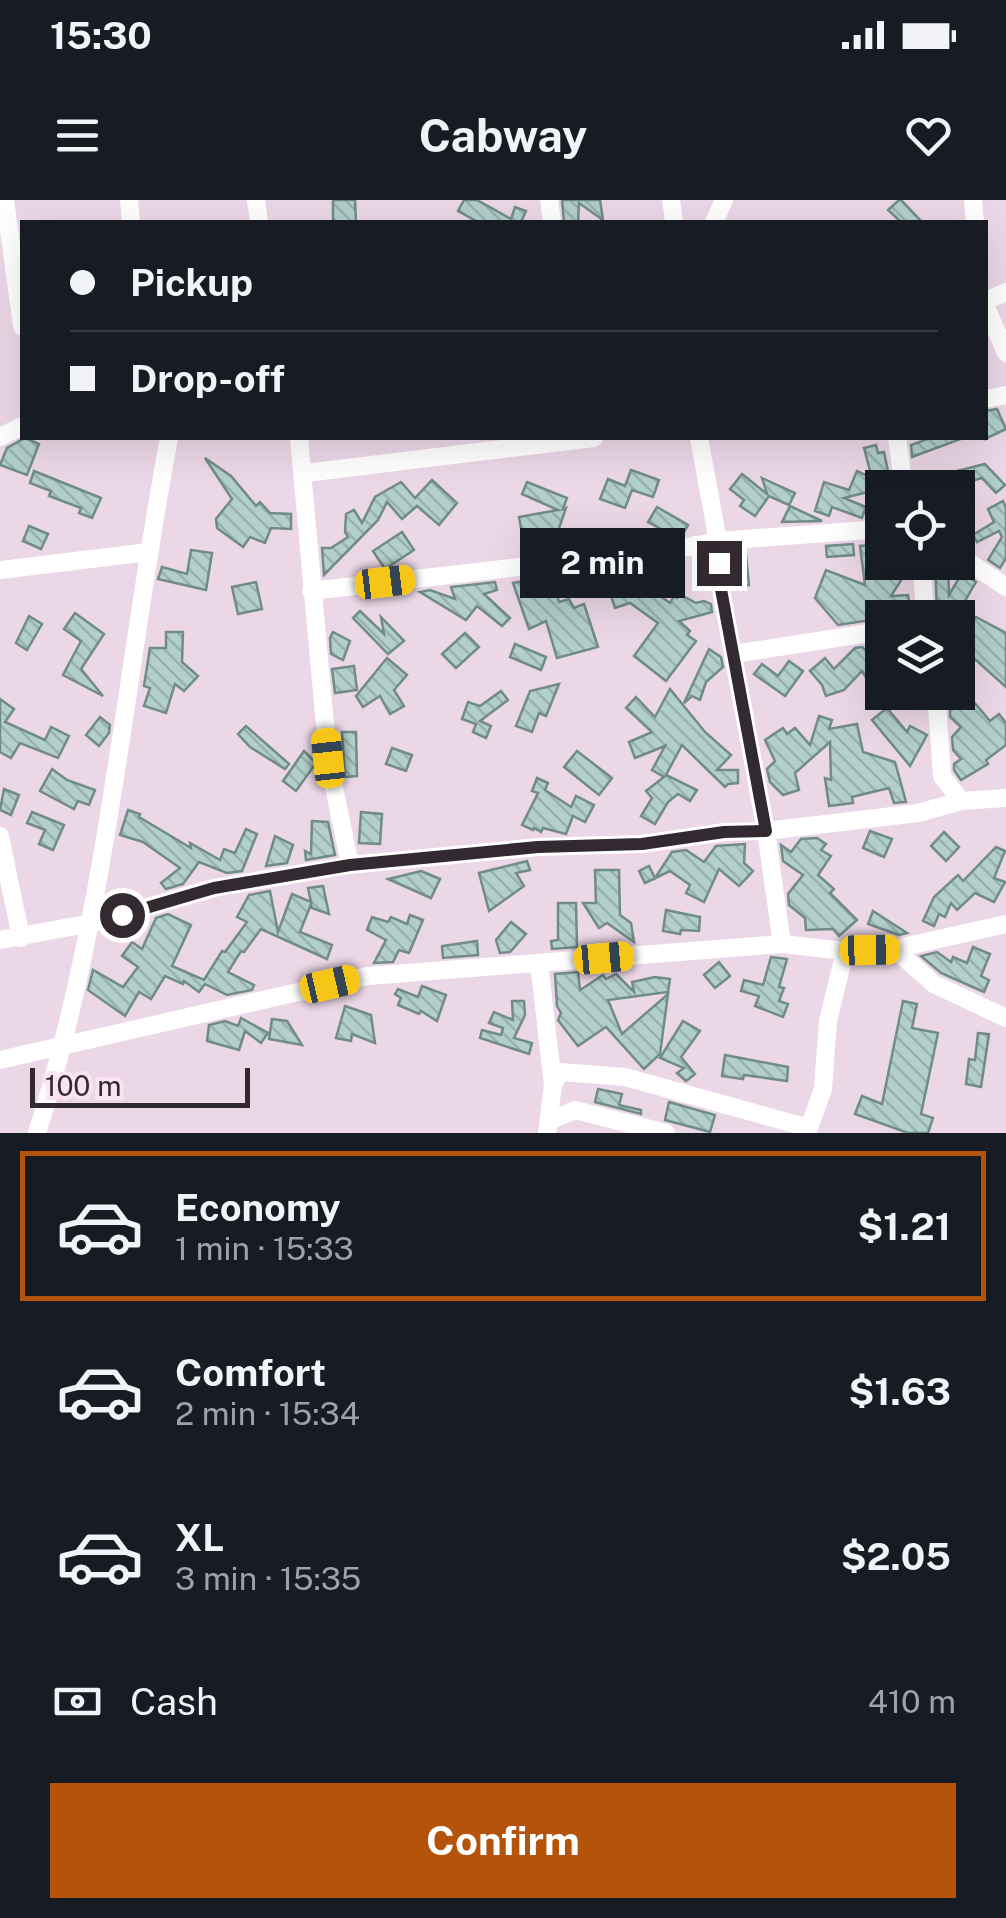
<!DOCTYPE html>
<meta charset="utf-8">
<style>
:root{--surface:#171b24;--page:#242831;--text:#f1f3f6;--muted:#9ea1a6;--line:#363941;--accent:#b45309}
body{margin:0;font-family:"Public Sans",sans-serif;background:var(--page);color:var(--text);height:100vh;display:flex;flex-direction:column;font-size:38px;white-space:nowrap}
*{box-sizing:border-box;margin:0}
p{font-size:32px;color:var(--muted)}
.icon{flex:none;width:55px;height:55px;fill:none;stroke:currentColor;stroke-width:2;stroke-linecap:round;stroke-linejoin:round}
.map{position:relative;height:933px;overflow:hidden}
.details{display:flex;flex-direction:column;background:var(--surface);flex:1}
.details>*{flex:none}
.guide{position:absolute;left:20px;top:20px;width:968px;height:220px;border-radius:0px;box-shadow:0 10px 40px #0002;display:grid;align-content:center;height:220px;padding:0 50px;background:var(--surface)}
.buttons{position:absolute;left:865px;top:270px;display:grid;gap:20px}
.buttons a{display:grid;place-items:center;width:110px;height:110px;border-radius:0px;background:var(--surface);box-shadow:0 10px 40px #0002;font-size:50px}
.scale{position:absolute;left:30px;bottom:25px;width:220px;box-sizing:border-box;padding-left:10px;border:5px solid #322a30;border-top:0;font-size:28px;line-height:35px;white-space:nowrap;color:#322a30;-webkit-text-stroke:8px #fae4f3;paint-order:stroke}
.end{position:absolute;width:45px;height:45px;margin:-22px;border:12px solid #322a30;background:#fff;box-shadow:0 0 0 5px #fff}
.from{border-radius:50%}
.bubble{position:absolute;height:70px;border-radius:0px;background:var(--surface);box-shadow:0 10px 40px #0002;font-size:32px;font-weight:700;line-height:70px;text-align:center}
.car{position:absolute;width:30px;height:60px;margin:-30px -15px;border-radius:12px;box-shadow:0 0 8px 2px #0007;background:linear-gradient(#f5c518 24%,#345 0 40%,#f5c518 0 76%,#345 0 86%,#f5c518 0)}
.guide b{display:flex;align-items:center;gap:35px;height:95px;font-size:38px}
.guide b+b{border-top:2px solid var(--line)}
.guide i{width:25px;height:25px;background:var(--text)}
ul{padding:18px 0 0;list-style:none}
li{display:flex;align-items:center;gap:30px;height:150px;margin:0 20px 15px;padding:0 30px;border:5px solid transparent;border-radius:0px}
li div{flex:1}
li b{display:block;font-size:38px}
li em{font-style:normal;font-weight:700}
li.selected{border-color:var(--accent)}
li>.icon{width:90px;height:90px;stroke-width:1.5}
.pay{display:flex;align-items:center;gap:25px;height:110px;padding:0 50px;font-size:38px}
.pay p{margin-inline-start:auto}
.primary-button{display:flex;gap:20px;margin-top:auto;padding:20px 50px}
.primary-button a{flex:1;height:115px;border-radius:0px;background:var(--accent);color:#fff;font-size:40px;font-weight:700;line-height:115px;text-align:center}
.status{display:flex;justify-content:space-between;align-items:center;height:70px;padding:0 50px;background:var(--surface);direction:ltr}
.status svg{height:28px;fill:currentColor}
header{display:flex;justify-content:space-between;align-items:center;height:130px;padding:0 50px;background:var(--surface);font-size:45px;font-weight:700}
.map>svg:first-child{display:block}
.building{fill:url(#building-back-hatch);stroke:#718c88;stroke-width:2.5}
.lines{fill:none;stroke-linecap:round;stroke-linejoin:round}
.street{stroke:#fff;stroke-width:18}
.route{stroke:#322a30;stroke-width:12}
</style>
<div class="status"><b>15:30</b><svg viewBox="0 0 49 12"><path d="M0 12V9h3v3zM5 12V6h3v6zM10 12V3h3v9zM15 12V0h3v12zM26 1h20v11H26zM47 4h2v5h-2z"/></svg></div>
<header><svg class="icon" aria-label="menu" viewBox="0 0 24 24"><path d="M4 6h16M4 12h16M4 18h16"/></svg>Cabway<svg class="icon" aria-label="heart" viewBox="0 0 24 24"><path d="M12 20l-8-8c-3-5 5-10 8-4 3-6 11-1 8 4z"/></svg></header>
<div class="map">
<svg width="1006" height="933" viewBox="0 0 1006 933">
<defs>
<pattern id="building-back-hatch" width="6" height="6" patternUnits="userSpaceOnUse" patternTransform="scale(2.5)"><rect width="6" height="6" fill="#b2cfcb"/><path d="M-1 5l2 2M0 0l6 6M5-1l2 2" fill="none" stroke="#9ab2af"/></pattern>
</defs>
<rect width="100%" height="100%" fill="#ecd7e6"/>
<g class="building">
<polygon points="333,0 355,0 356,22 333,22"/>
<polygon points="464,0 477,0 511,19 515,7 526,11 521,22 478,22 458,11"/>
<polygon points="562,0 600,0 603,20 579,3 578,22 564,22"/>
<polygon points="899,0 901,0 922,22 901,22 888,10"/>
<polygon points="997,209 1006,229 985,239 985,211"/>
<polygon points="25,238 39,244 27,275 0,265 7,248"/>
<polygon points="930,238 961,238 961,239 912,257 911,245"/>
<polygon points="876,245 878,253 884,252 891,286 844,298 866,307 862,318 832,307 829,316 815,311 824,282 849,290 857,271 872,278 864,248"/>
<polygon points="205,258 231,276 256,306 260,302 270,313 291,314 291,329 271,328 265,343 250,337 243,347 217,328 216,319 232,299"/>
<polygon points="985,264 1005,285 996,293 982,278 954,286 933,277"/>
<polygon points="631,270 659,280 653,297 632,290 625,308 600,299 608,279 625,286"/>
<polygon points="34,271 101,298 92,318 79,313 81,308 49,296 51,291 30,283"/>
<polygon points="742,274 767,294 762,278 795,293 789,305 769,296 755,316 740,306 744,300 730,289"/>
<polygon points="432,280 457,303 439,325 417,306 402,319 387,302 378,320 324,375 322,348 331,348 348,337 345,332 346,314 354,310 362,323 375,297 401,282 415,298"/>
<polygon points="527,282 567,298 563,309 566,308 551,351 546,351 544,338 524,345 519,317 558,310 522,294"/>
<polygon points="1003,301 1006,308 1006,358 1000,368 988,360 1002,337 999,331 977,342 973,335 994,322 988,309"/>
<polygon points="790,306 822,321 782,322"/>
<polygon points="657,307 688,325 682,336 674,336 648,322"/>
<polygon points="29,326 48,334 41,349 23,341"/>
<polygon points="402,332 414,350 385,369 373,351"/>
<polygon points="853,344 854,355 827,357 826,346"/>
<polygon points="872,345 874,362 888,362 905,374 891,396 908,395 911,414 838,425 815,398 826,370 865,385 860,346"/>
<polygon points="191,350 212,353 206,390 158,379 162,367 187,374"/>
<polygon points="746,354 749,385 737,386 733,355"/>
<polygon points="935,362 948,362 949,395 962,373 976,382 955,418 937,411"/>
<polygon points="619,372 639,393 646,386 670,403 674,396 677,398 679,394 696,403 704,401 711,404 712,412 679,421 690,431 687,435 696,441 666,481 634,456 658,423 630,403 615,408 610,393 623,393 611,381"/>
<polygon points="544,377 548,389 554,387 559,402 569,399 574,408 584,404 598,447 557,458 546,421 529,429 513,383"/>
<polygon points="256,382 262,409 238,414 232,387"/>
<polygon points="495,382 497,390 484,394 510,418 502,426 477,406 466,420 420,392 430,390 455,399 451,387"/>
<polygon points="360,411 384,434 381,417 404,441 388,454 353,418"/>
<polygon points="75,413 104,434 81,469 103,496 63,475 81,441 64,429"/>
<polygon points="29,416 42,424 27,450 16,443"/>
<polygon points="976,417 1006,433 1006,487 958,444 958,438"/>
<polygon points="166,432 183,432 182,462 198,476 184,491 175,484 166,513 144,506 150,488 144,486 150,448 166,448"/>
<polygon points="333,432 350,441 343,460 331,454 330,438"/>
<polygon points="465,433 479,447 456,468 442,454"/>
<polygon points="515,444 546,457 541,470 510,457"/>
<polygon points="862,447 882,466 882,503 862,471 844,490 826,496 822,485 810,471 825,458 834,469 855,448"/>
<polygon points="709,449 721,457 723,467 706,482 700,500 692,496 684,503"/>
<polygon points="387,458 407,475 394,490 404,506 390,514 380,496 363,507 356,496"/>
<polygon points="789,461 803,471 785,496 754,474 762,464 778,476"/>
<polygon points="354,466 357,490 335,493 332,469"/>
<polygon points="559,484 546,516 539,513 532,532 516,526 530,491"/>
<polygon points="962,488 990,521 999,514 1006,523 1006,545 986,560 988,564 961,580 954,570 954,564 961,559 953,550 952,537 961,527 950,517 950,511 955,506 949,499"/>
<polygon points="670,489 705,532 731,555 717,570 738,570 738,583 728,584 725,587 682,545 666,575 697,590 690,601 678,594 668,602 655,624 641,616 652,598 646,591 664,577 652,570 665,546 635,558 629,542 652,532 626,508 636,497 655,517"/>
<polygon points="501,491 508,500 480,521 491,526 486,538 473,532 476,524 462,519 468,502 480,506"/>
<polygon points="0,499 14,509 5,522 45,540 51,527 69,536 58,558 20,543 11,558 0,552"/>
<polygon points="887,508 907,532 910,526 927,535 910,566 872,520"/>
<polygon points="819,516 832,520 829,529 857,524 863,552 895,562 906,602 894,603 889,588 852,597 853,603 829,606 825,578 831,580 830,542 795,573 799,590 783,595 770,582 767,569 775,561 765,540 783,528 787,534 795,528 810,545"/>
<polygon points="100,517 110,525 109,533 99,546 86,535"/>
<polygon points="246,526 289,564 285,569 250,547 238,534"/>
<polygon points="342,532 356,532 357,576 345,577"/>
<polygon points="392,548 412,555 406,571 386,564"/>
<polygon points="304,551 316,563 296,591 283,581"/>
<polygon points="577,551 612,578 599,595 564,567"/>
<polygon points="52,569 67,580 95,590 89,605 78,601 74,609 40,591"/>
<polygon points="537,578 548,583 545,590 571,607 576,596 594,605 585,622 573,616 566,634 543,628 541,632 534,628 533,630 522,625 538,593 532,591"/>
<polygon points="4,589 19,595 11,615 0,610"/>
<polygon points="128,610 140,614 139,617 191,648 190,643 220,660 224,649 235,653 246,629 257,634 242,671 227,673 199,662 183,684 166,689 161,683 180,668 143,642 120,635"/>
<polygon points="32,612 64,625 53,650 39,644 45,630 27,623"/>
<polygon points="361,612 382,614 380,644 359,643"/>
<polygon points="312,621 328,622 335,655 306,660 305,651 311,654"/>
<polygon points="870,631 892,639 884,657 863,648"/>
<polygon points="944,632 959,647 946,661 931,646"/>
<polygon points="275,636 293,645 287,663 266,666"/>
<polygon points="817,638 826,644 821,650 831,656 818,675 834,689 830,693 857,720 839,736 833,729 806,730 805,718 789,705 788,694 803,675 783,661 781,645 791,652 801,639"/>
<polygon points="745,644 744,663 753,671 739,686 719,669 704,702 686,693 690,685 670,671 645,683 639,671 649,666 655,678 672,652 686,650 704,662 716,646"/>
<polygon points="996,647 1005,651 994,678 1005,682 994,702 975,693 957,710 951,703 945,717 939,714 934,726 923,721 934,697 958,675 963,681"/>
<polygon points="527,661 530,670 516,673 524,686 489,711 479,673"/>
<polygon points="595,670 619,670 620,715 631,723 634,742 607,723 599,728 583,703 596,703"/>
<polygon points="421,671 440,679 431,698 388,679"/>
<polygon points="323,686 329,714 312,708 311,704 300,732 332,745 327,759 261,729 244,752 241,751 228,772 254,785 252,790 227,795 205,784 199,792 184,781 183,784 165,776 151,799 139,792 125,816 88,790 93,770 123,787 138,767 122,756 132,742 142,749 156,718 168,714 191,725 172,766 204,780 222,751 225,752 247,722 237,717 249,695 270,691 278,732 292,694 311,702 308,688"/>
<polygon points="558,703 576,703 577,747 552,749 551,741 558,740"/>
<polygon points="666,710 700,717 699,731 681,730 680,734 663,731"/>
<polygon points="873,711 907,733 899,735 868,724"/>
<polygon points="410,715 423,720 409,753 399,750 393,762 374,763 386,740 367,730 372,717 388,722 391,717 407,724"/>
<polygon points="511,722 526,734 510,752 500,753 496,740"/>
<polygon points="477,741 478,755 443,758 442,746"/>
<polygon points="973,747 990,754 981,776 989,780 984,792 941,773 921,756 937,752 951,762 953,757 967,763"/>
<polygon points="771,757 787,759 779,787 784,788 779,801 788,804 783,817 755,806 759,796 741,791 744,780 763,785"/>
<polygon points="719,762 730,776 715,788 704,775"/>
<polygon points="578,772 580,790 603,775 606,779 616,774 634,792 632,782 655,777 670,779 668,792 608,800 622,834 668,794 660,854 644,869 606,827 578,846 558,820 561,813 557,806 555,774"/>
<polygon points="422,786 446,795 437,821 421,811 419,814 398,805 401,798 395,794 398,789 418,797"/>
<polygon points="512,801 524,801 525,815 514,838 532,843 529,854 480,838 482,830 501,835 503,828 489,823 494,812 513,820"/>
<polygon points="903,801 917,804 912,828 938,833 921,914 933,918 928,933 908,933 855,914 862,896 882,904"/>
<polygon points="345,806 371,815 375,843 352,834 351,841 336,838"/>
<polygon points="241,818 268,833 261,843 245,831 239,850 207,841 209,825 225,821 238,826"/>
<polygon points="272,819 287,821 302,845 269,839"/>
<polygon points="683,821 700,831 681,857 695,874 686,881 677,873 684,868 660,858"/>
<polygon points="978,833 989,834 981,887 966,884 969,859 975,860"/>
<polygon points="725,855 788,867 787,881 744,875 743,879 722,876"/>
<polygon points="598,889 622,894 619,905 641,910 641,914 595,902"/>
<polygon points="669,902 715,915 710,932 665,920"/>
</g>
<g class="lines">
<g class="street">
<polyline points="5,0 22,126"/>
<polyline points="129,0 131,22"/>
<polyline points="256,0 259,22"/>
<polyline points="549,0 552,22"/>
<polyline points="671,0 674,22"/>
<polyline points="973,0 975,22"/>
<polyline points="714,22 724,0"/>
<polyline points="985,101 1006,92"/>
<polyline points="985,105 1006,153"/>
<polyline points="985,199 1006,195"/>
<polyline points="0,237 22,226"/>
<polyline points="299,238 328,558 350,665"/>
<polyline points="699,238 718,341 720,385 766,631 782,744"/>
<polyline points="897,238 904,288"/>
<polyline points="305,273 594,238"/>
<polyline points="958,355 1006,387"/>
<polyline points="922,362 925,418"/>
<polyline points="0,370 149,352"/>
<polyline points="311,391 683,348 718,341 882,329"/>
<polyline points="734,454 882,431"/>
<polyline points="936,492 942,576 961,601"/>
<polyline points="0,636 21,738"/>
<polyline points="0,740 92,723 214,688 350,665 538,647 642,644 724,632 766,631 918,613 961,601 1006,598"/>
<polyline points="894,749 934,784 1006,818"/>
<polyline points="539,763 553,885 547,933"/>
<polyline points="0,860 368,776 782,744 845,751 894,749 1006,724"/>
<polyline points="553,885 560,872 625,877 809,928 823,889 828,821 845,751"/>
<polyline points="549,921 575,910 666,933"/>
<path d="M37,933C109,707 125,470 169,238"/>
</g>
</g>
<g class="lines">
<polyline class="route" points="122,715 214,688 350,665 538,647 642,644 724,632 766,631 720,384 719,363"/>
</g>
</svg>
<div class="buttons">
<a><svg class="icon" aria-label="locate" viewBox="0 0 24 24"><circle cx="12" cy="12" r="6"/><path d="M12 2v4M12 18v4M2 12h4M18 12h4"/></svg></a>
<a><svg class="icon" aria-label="layers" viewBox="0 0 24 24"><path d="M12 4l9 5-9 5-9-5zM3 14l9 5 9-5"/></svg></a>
</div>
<div class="scale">100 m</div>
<i class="end from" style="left:122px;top:715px"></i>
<i class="end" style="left:719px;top:363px"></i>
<div class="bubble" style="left:520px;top:328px;width:165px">2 min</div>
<i class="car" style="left:385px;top:382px;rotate:83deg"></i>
<i class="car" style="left:328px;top:558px;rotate:354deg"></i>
<i class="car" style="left:870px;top:750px;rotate:89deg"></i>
<i class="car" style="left:604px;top:758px;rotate:85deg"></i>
<i class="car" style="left:330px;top:784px;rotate:77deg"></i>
<div class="guide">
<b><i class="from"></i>Pickup</b>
<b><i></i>Drop-off</b>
</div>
</div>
<section class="details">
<ul>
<li class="selected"><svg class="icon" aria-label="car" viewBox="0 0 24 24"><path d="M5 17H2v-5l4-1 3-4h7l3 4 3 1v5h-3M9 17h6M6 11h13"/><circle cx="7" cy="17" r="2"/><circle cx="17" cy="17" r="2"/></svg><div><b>Economy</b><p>1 min · 15:33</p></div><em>$1.21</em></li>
<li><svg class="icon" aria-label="car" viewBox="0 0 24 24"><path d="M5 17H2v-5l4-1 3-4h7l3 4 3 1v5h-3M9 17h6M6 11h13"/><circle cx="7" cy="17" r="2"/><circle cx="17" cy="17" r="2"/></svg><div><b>Comfort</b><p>2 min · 15:34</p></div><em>$1.63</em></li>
<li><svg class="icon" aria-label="car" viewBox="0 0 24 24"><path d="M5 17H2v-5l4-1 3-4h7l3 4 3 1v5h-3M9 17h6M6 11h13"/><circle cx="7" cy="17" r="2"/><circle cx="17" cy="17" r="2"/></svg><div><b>XL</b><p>3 min · 15:35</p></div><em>$2.05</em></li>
</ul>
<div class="pay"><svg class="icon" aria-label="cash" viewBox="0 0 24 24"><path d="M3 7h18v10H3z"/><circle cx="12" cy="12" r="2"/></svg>Cash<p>410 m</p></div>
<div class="primary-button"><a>Confirm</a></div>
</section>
